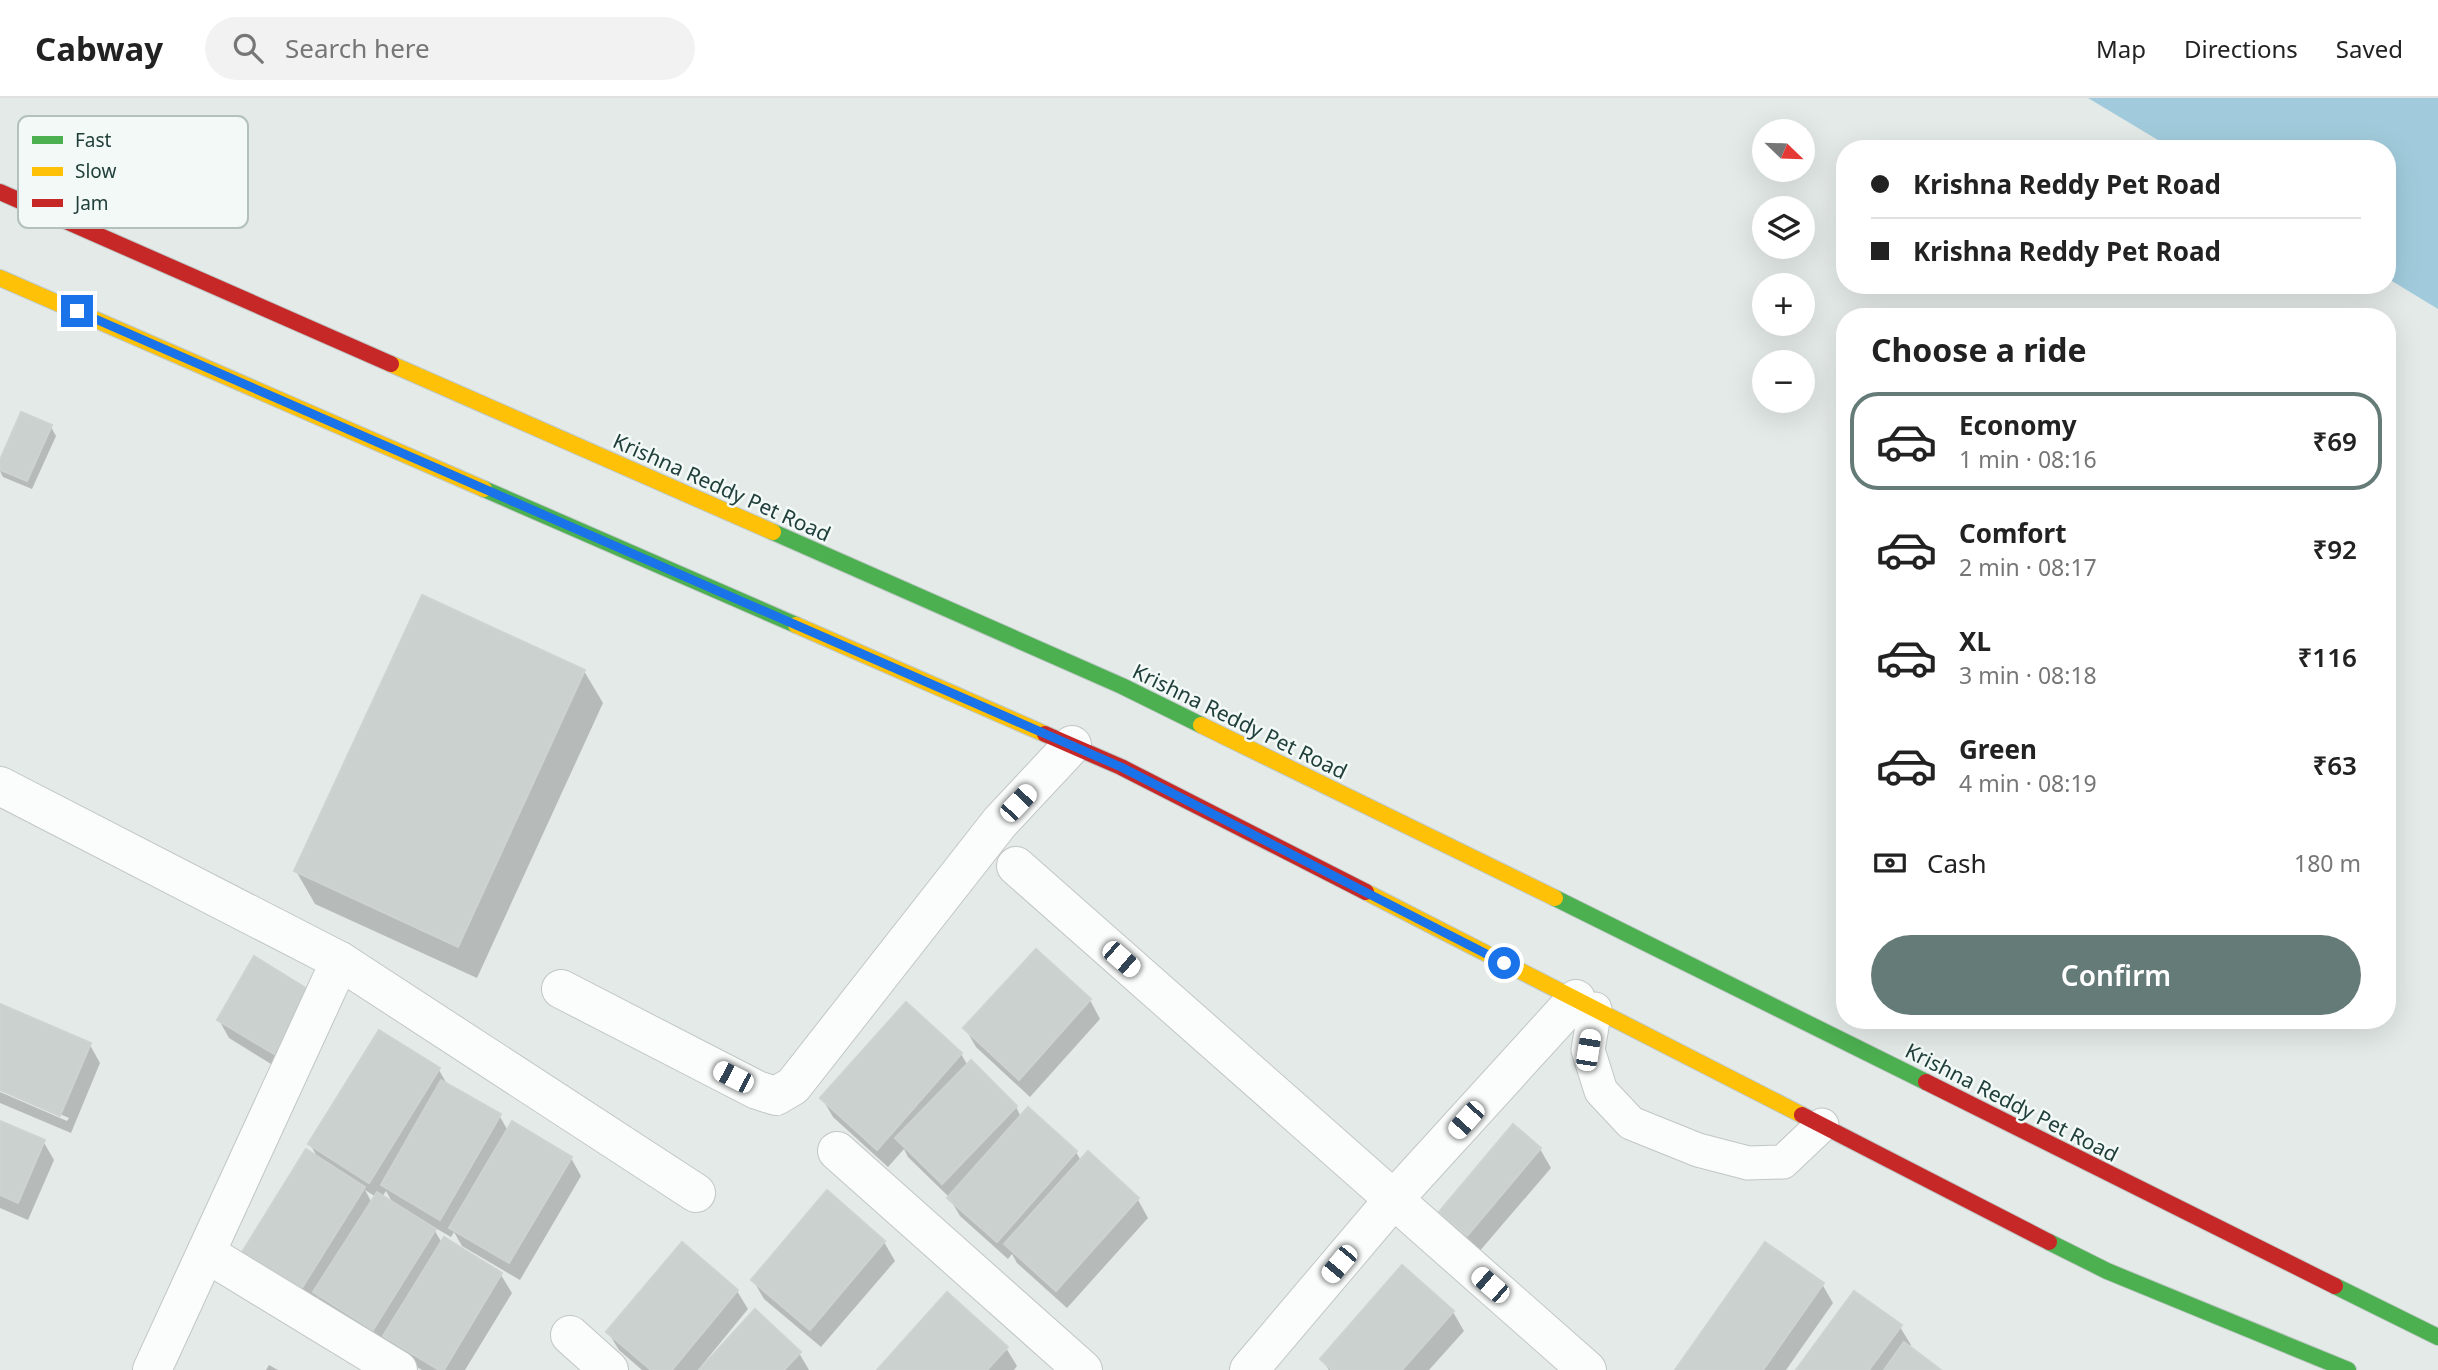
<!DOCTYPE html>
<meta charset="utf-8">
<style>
:root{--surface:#fff;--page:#f2f2f2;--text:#222;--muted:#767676;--line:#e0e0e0;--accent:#657b78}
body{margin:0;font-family:"Noto Sans",sans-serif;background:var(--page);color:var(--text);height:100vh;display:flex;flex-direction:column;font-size:26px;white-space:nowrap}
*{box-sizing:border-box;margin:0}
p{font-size:23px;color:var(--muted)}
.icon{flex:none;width:38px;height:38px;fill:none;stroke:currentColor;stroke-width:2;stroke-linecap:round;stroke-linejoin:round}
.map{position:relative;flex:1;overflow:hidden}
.panel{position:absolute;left:1836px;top:210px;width:560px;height:721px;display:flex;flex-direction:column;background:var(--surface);border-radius:28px;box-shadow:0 7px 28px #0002}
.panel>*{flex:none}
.banner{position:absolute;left:1836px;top:42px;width:560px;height:154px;border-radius:28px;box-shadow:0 7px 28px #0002;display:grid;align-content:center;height:154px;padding:0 35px;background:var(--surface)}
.needle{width:46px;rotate:113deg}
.fabs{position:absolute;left:1752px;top:21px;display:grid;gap:14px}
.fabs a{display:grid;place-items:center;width:63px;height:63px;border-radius:50%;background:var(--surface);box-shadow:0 7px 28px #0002;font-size:35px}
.end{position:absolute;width:32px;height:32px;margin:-16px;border:9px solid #1a73e8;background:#fff;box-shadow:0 0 0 4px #fff}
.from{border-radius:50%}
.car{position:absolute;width:21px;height:42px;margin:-21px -10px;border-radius:9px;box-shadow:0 0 5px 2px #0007;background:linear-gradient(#fff 24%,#345 0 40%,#fff 0 76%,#345 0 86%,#fff 0)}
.banner b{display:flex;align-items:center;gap:24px;height:66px;font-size:26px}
.banner b+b{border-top:2px solid var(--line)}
.banner i{width:18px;height:18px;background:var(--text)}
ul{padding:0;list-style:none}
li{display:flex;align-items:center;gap:21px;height:98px;margin:0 14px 10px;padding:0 21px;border:4px solid transparent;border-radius:28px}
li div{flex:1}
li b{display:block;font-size:26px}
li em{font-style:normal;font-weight:600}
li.on{border-color:var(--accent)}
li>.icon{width:63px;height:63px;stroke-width:1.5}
h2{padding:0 35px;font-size:32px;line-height:84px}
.pay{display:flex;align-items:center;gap:18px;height:77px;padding:0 35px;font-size:26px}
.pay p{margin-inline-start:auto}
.button{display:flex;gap:14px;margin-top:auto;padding:14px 35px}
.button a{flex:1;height:80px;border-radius:42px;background:var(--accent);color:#fff;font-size:28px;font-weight:600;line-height:80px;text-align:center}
header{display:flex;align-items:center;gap:42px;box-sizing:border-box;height:98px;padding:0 35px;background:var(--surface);border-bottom:2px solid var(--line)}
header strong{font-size:33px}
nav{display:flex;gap:38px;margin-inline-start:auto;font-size:24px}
.search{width:490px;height:63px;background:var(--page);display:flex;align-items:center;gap:18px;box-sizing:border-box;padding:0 24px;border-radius:38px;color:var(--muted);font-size:26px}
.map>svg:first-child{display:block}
.water{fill:#a1cbdc}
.shadow{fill:#0003;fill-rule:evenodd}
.building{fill:#cbd1cf;stroke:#cdd3d1;stroke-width:2}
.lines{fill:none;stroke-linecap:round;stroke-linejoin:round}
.lane-casing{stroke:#c1c7c5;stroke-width:35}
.street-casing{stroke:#c1c7c5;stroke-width:40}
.fast-casing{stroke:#bfc8c6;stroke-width:18}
.slow-casing{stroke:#bfc8c6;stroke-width:18}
.jam-casing{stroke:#bfc8c6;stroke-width:18}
.lane{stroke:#fbfcfc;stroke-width:33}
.street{stroke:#fbfcfc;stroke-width:38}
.fast{stroke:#4caf50;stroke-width:16}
.slow{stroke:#ffc107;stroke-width:16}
.jam{stroke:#c62828;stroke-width:16}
.route{stroke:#1a73e8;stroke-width:9}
.labels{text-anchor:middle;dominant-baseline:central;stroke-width:5;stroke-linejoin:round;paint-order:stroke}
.street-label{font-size:21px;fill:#203f3b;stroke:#f2f9f6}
.key{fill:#f2f9f6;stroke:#b3c1be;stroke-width:2}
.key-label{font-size:19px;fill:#203f3b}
</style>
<header>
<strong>Cabway</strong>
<div class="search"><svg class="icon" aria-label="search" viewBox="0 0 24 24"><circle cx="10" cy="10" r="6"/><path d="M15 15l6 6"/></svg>Search here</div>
<nav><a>Map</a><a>Directions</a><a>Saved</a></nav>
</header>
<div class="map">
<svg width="2438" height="1272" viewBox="0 0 2438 1272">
<rect width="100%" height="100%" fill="#e4eae8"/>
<polygon class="water" points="2088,0 2438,0 2438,211 2387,180 2387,51 2173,51"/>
<g class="shadow">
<polygon points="51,329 56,338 32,391 3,379 0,373 0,366"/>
<polygon points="584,573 603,605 477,880 315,806 296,773"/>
<polygon points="255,860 289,977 229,940 219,922"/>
<polygon points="1090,902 1100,921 1030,999 976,949 965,930"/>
<polygon points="0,908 90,947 100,965 71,1035 0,1005 0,994 67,1023 69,1020 0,990"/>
<polygon points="961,956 968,968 971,965 1016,1009 1021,1019 1076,1054 1081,1063 1088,1056 1138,1102 1148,1120 1067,1210 1017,1165 1012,1156 1008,1161 960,1118 949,1099 908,1059 904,1051 888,1069 833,1019 822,1000"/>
<path d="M439,972L448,988L499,1017L508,1033L571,1060L581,1078L520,1182L462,1148L454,1134L451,1139L432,1128L442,1145L445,1142L501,1177L512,1195L465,1272H422L396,1256L388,1243L384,1249L326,1213L318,1199L311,1210L254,1175L319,1062L310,1046ZM365,1092L376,1099L372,1105ZM386,1093L394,1107L382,1099Z"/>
<polygon points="0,1025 43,1043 54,1062 28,1122 0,1110"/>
<polygon points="1513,1028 1540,1051 1551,1070 1478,1155 1451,1132 1441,1114"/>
<polygon points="827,1095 884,1144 895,1163 821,1249 764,1201 753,1182"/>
<polygon points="1822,1186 1833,1205 1786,1272 1677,1272"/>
<polygon points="737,1193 748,1211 698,1272 642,1272 619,1252 608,1234"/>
<polygon points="1453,1214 1464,1233 1429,1272 1329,1272 1322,1261"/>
<polygon points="1900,1229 1911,1247 1909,1250 1938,1272 1798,1272"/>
<polygon points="1006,1250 1017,1268 1014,1272 880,1272"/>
<polygon points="799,1255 809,1272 701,1272"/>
<polygon points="269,1267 278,1272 266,1272"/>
</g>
<g class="building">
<polygon points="21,314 52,327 27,383 0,372 0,362"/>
<polygon points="422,497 585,572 458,849 294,773"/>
<polygon points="1036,851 1091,901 1019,982 963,930"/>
<polygon points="254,858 317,897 279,959 217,922"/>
<polygon points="906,904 962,955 877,1052 820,1000"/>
<polygon points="0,906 91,945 60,1018 0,992"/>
<polygon points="379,932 440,970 369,1085 308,1046"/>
<polygon points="971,962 1017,1008 942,1086 895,1040"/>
<polygon points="441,982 501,1016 440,1122 381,1087"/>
<polygon points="1028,1009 1077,1053 997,1144 947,1100"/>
<polygon points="0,1023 45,1042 18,1105 0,1097"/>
<polygon points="512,1023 572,1059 509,1165 449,1130"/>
<polygon points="1513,1026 1541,1050 1467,1138 1439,1114"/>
<polygon points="306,1051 365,1089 300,1193 241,1156"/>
<polygon points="1088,1053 1139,1100 1056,1193 1004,1146"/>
<polygon points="827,1092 885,1143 810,1232 751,1182"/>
<polygon points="377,1094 436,1131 373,1232 313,1194"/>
<polygon points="444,1139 502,1175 444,1272 439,1272 383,1238"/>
<polygon points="682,1144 738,1192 672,1272 651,1272 606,1234"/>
<polygon points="1765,1144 1824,1185 1763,1272 1675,1272"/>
<polygon points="1402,1167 1454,1213 1402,1272 1332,1272 1320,1261"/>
<polygon points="1854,1193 1902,1227 1869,1272 1796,1272"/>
<polygon points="947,1194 1008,1249 987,1272 877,1272"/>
<polygon points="755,1211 801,1254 784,1272 699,1272"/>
<polygon points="1904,1244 1941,1272 1884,1272"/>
</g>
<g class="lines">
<defs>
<polyline id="lane" points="1595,911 1588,952 1601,993 1631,1025 1698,1052 1748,1065 1783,1064 1822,1027"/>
<g id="street">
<polyline points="0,688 340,863 696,1095"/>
<polyline points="1016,768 1587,1272"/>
<polyline points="561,891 757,992 776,998 793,988 1000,724 1072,647"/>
<polyline points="837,1053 1083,1272"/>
<polyline points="206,1155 398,1272"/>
<polyline points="570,1237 609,1272"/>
<polyline points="152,1272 340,863"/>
<polyline points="1249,1272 1393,1102 1576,901"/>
</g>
<g id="fast">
<polyline points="484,391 796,527"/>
<polyline points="773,434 1122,588 1201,627"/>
<polyline points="1555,800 1926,984"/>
<polyline points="2049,1144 2107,1173 2348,1272"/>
<polyline points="2335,1188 2438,1239"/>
</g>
<g id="slow">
<polyline points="0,180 484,391"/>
<polyline points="391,266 773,434"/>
<polyline points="796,527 1045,636"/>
<polyline points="1201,627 1555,800"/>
<polyline points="1366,794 1802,1017"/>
</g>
<g id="jam">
<polyline points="0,94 391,266"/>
<polyline points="1045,636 1121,669 1366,794"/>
<polyline points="1926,984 2335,1188"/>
<polyline points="1802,1017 2049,1144"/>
</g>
</defs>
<use href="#lane" class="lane-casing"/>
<use href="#street" class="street-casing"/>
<use href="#fast" class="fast-casing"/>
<use href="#slow" class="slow-casing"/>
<use href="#jam" class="jam-casing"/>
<use href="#lane" class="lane"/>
<use href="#street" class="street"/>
<use href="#fast" class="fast"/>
<use href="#slow" class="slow"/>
<use href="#jam" class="jam"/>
</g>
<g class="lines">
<polyline class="route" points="77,213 1121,669 1504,865"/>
</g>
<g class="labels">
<g class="street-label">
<text transform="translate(722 389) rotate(24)">Krishna Reddy Pet Road</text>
<text transform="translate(1240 623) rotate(26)">Krishna Reddy Pet Road</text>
<text transform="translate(2012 1004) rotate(27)">Krishna Reddy Pet Road</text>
</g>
</g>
<rect x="18" y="18" width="230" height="112" rx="10" class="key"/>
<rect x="32" y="38" width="31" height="8" fill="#4caf50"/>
<rect x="32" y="69" width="31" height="9" fill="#ffc107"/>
<rect x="32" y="101" width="31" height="8" fill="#c62828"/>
<g class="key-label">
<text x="75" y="49">Fast</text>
<text x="75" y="80">Slow</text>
<text x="75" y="112">Jam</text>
</g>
</svg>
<div class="fabs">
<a><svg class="needle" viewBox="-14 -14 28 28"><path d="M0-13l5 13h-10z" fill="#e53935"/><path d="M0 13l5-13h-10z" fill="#767676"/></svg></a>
<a><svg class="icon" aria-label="layers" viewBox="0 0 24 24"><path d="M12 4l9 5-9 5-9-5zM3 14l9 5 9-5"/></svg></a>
<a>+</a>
<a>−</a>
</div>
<i class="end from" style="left:1504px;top:865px"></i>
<i class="end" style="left:77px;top:213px"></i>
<i class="car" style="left:1018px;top:705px;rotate:43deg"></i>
<i class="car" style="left:1121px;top:861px;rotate:131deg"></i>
<i class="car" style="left:1588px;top:952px;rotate:9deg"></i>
<i class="car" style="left:733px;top:979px;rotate:297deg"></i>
<i class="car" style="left:1466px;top:1022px;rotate:222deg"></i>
<i class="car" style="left:1339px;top:1166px;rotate:220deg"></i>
<i class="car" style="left:1490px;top:1187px;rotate:311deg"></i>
<div class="banner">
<b><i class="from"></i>Krishna Reddy Pet Road</b>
<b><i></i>Krishna Reddy Pet Road</b>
</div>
<section class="panel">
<h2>Choose a ride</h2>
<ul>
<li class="on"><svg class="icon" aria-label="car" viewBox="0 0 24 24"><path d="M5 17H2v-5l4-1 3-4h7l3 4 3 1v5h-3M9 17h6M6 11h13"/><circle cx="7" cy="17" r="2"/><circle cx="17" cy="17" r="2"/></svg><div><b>Economy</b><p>1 min · 08:16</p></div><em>₹69</em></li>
<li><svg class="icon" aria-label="car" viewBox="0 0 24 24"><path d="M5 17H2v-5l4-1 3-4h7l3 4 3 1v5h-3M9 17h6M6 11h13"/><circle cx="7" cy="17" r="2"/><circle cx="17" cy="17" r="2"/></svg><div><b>Comfort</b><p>2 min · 08:17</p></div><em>₹92</em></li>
<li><svg class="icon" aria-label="car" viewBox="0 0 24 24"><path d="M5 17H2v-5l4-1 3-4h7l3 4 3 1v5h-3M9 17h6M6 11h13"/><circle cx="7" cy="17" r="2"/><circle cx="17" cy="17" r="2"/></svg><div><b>XL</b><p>3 min · 08:18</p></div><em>₹116</em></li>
<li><svg class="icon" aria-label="car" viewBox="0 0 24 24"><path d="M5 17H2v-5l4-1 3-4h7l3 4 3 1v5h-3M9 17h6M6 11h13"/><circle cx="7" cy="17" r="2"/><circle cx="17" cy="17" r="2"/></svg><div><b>Green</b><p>4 min · 08:19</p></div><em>₹63</em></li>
</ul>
<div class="pay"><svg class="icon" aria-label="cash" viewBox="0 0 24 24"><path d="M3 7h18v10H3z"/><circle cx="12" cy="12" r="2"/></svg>Cash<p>180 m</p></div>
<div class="button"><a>Confirm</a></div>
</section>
</div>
